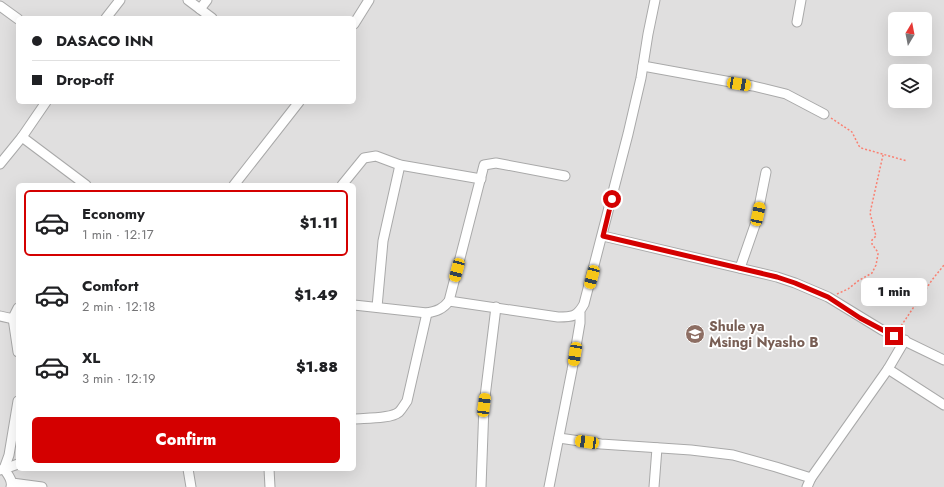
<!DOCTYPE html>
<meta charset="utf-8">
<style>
:root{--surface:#fff;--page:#f2f2f2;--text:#202124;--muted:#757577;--line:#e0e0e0;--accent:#d40000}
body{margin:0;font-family:Jost,sans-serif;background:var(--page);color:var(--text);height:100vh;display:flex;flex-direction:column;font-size:15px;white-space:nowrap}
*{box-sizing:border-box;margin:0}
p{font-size:13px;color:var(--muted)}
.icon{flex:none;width:22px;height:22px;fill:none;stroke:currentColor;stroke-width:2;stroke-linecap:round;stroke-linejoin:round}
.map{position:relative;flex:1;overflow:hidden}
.sheet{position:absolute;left:16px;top:183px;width:340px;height:288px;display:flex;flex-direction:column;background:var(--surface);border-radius:6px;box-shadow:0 4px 16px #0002}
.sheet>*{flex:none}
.guide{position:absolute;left:16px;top:16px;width:340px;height:88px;border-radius:6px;box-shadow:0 4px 16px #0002;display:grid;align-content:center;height:88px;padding:0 16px;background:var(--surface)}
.needle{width:26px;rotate:10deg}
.buttons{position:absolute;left:888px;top:12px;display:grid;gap:8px}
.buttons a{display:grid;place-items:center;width:44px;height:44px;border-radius:6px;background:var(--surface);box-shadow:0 4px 16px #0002;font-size:20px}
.end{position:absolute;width:18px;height:18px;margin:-9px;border:5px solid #d40000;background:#fff;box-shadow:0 0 0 2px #fff}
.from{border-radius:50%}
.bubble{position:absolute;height:28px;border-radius:6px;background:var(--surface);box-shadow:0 4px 16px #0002;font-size:13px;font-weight:800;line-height:28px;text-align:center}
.car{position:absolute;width:12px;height:24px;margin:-12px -6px;border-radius:5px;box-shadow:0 0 3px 1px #0007;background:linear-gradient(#f5c518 24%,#345 0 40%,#f5c518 0 76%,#345 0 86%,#f5c518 0)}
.guide b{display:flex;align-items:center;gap:14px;height:38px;font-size:15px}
.guide b+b{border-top:1px solid var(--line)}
.guide i{width:10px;height:10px;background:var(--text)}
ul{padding:7px 0 0;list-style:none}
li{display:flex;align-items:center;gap:12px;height:66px;margin:0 8px 6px;padding:0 8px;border:2px solid transparent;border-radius:6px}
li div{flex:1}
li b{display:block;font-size:15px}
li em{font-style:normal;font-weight:800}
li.active{border-color:var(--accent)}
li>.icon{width:36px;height:36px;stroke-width:1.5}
.button{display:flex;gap:8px;margin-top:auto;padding:8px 16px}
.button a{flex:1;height:46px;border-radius:6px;background:var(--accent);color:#fff;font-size:16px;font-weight:800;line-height:46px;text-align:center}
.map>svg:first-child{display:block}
.residential{fill:#e0dfdf;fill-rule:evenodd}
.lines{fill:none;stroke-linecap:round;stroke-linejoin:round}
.minor-casing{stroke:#a9a9a9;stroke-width:11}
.path{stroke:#fa8072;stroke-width:1.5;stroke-dasharray:2 2;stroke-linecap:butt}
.minor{stroke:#fff;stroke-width:9}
.route{stroke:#d40000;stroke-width:5}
.labels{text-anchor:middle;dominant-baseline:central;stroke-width:3.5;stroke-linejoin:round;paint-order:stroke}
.education-label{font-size:14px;font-weight:bold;fill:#785e54;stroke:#fff;text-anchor:start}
</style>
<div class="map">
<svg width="944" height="487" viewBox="0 0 944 487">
<rect width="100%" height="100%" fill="#f2efe9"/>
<path class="residential" d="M0,0H944V487H0ZM18,18H354V102H18ZM895,19H925V49H895ZM895,71H925V101H895ZM18,185H354V469H18Z"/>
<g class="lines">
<defs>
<g id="minor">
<polyline points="188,0 212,18"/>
<polyline points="0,6 18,19"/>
<polyline points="200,9 207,0"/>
<polyline points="106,18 120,0"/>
<polyline points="797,22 801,0"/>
<polyline points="354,24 369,0"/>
<polyline points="643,66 753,86 786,94 824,114"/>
<polyline points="22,137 86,185"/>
<polyline points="0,164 22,137 46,102"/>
<polyline points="234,185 299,102"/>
<polyline points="342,185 364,158 376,156 400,165 481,179"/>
<polyline points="603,236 777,277 795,283 828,297 882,330 944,360"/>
<polyline points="740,268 756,222 766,172"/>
<path d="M449,301L558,317C572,317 577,317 584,304L628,134L641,78L648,34L655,0"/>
<path d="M354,305L427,313C437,311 443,309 449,301L484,165L496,163L565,176"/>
<polyline points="377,307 383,241 400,165"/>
<polyline points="18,308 13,318 18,352"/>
<polyline points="0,316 18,320"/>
<polyline points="888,369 944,405"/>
<path d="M354,419C365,418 391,419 399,412C402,409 404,405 407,401L427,313"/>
<polyline points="559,438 601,444 691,450 733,455 776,467 811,478"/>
<polyline points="188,469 191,487"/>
<polyline points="269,469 270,487"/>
<polyline points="0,470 4,469 9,455 18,401"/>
<polyline points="12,483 42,487"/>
<path d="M11,487C13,480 8,475 4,469L18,464"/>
<polyline points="481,487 484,405 496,307"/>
<polyline points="549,487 572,370 580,323 580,313"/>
<polyline points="654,487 657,448"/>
<polyline points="807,487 811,478 888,369 905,340"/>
</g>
</defs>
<use href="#minor" class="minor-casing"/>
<g class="path">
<polyline points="831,118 852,132 859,146 861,148 907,161"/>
<polyline points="837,294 848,289 858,281 872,273 876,265 878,254 877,251 872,244 872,240 876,236 870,213 883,155"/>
<polyline points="899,329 932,280 944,265"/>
</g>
<use href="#minor" class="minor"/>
</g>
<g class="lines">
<polyline class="route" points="612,199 603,236 777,277 795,283 828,297 860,318 894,336"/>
</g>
<defs>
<symbol id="school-disc" viewBox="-11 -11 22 22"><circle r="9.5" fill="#8d6e63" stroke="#fff"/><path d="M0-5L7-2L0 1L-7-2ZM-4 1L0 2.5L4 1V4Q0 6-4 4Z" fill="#fff"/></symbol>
</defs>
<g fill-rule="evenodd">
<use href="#school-disc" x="684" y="323" width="22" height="22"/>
</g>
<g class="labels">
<g class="education-label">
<text x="709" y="326">Shule ya<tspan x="709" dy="16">Msingi Nyasho B</tspan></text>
</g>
</g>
</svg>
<div class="buttons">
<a><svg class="needle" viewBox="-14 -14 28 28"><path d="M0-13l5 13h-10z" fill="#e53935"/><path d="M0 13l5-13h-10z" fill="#757577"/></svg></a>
<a><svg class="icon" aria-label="layers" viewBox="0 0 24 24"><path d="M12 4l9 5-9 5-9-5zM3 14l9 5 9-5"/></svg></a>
</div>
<i class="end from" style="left:612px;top:199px"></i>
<i class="end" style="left:894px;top:336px"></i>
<div class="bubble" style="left:861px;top:278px;width:66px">1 min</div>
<i class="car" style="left:739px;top:84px;rotate:100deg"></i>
<i class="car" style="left:758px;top:214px;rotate:12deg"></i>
<i class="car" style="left:457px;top:270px;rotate:195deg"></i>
<i class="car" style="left:592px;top:277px;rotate:195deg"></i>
<i class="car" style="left:575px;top:354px;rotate:189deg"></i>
<i class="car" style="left:484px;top:405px;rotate:7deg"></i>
<i class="car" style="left:587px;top:442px;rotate:278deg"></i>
<div class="guide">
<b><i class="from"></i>DASACO INN</b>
<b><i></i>Drop-off</b>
</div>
<section class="sheet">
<ul>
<li class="active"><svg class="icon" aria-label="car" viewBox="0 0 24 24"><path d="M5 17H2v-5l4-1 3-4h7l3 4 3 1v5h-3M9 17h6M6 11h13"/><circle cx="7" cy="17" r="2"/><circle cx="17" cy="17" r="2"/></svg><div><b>Economy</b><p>1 min · 12:17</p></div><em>$1.11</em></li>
<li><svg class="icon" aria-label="car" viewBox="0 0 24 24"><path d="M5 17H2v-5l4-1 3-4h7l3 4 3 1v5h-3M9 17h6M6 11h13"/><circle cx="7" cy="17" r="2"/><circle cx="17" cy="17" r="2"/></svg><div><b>Comfort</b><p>2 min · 12:18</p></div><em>$1.49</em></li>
<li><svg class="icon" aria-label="car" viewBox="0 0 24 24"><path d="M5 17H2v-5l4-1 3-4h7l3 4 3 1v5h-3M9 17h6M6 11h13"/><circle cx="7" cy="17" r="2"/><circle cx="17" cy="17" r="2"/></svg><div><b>XL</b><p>3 min · 12:19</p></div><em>$1.88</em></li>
</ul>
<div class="button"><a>Confirm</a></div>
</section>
</div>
